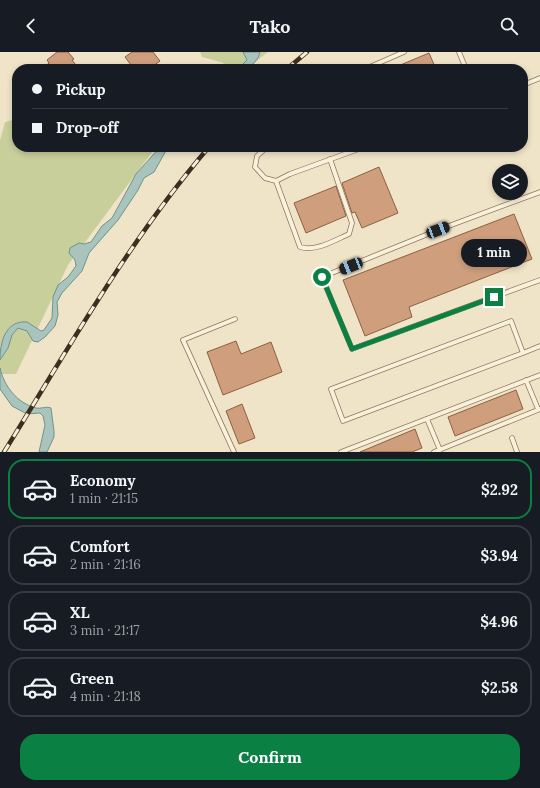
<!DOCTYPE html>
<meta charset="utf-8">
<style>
:root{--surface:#171b24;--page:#242831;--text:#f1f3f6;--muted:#9ea1a6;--line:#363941;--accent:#0b8043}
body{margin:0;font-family:Lora,serif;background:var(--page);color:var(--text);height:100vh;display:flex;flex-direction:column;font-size:15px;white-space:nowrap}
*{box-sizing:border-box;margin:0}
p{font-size:13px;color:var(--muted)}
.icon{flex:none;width:22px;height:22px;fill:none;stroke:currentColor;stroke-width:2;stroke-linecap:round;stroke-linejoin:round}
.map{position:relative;height:400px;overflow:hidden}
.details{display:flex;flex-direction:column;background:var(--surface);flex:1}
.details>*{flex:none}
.top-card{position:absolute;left:12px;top:12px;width:516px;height:88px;border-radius:16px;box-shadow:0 2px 6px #0003;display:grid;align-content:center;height:88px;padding:0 20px;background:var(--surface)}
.controls{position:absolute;left:492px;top:112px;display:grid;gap:8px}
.controls a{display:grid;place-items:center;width:36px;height:36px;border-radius:50%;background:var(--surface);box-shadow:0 2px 6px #0003;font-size:20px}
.end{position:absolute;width:18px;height:18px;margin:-9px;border:5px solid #0b8043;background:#fff;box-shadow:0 0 0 2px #fff}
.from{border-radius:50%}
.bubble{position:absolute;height:28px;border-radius:14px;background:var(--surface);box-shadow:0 2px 6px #0003;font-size:13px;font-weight:800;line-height:28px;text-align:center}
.car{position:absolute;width:12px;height:24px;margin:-12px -6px;border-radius:5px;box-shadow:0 0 3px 1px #0007;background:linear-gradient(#222 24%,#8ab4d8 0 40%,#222 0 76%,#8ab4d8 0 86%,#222 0)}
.top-card b{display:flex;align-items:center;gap:14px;height:38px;font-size:15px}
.top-card b+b{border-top:1px solid var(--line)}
.top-card i{width:10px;height:10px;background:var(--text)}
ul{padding:7px 0 0;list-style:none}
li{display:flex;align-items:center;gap:12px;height:60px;margin:0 8px 6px;padding:0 12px;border:2px solid var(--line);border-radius:16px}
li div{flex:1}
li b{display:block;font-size:15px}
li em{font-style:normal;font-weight:800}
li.current{border-color:var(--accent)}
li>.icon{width:36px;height:36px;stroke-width:1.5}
.action{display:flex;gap:8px;margin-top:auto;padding:8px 20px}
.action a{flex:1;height:46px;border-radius:16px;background:var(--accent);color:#fff;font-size:16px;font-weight:800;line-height:46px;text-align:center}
header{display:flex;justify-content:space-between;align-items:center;height:52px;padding:0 20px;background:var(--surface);font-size:18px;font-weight:800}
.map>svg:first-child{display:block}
.green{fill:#c9cf9b}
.water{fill:#a9c4bc;stroke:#6f938a}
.building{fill:#cf9f7d;stroke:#8d5f41}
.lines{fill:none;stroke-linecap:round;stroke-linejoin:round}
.lane-casing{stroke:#8d765c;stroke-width:5.5}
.lane{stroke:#faf1dc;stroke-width:4}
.rail-casing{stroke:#3d2e20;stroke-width:4.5}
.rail{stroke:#f7eed8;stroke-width:3;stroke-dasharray:9;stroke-linecap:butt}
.route{stroke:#0b8043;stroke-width:5}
</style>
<header><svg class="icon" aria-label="back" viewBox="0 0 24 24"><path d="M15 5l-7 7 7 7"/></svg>Tako<svg class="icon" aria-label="search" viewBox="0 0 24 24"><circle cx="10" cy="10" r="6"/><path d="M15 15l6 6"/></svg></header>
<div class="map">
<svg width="540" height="400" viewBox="0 0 540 400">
<rect width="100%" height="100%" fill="#f0e4c8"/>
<g class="green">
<polygon points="200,0 268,0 246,17 218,17 224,11 202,5"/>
<polygon points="17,67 17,95 156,95 68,213 16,322 0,322 0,88 5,70"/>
</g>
<g class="water">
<polygon points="243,0 260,0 258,6 249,17 238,17 247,8"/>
<path d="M160,95H168L154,120L144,126L138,138L118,168L89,201L82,219L62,241L57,250L58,263L55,274L45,285L38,290L33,289L27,279L18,276L12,283L8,296L0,308C0,291 5,268 27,270L41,279L44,278L52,266L53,245L58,233L68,225L76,214L75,208L69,201L70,196L79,191L84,192L91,190L102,174L112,166L136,122Z"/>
<path d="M0,316C4,334 17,351 36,356C41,357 46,354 51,356L54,379V385L47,400H39L45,373L43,364L40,361L27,362L12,354L0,337Z"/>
</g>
<g class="building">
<polygon points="57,0 68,0 74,7 72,8 79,17 42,17 49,11 47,8"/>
<polygon points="132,0 153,0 160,9 149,17 134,17 125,5"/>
<polygon points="429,1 436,17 391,17"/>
<polygon points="379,115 398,161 362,176 355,160 352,161 342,131"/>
<polygon points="336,134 346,164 306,181 294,151"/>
<polygon points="514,162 532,207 409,255 412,265 365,284 343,228"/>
<polygon points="236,289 241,302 271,290 282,320 223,343 207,300"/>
<polygon points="516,338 523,357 455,384 448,365"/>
<polygon points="242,352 255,386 239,392 226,359"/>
<polygon points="415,377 422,396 412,400 360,400"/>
</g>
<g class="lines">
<defs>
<g id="lane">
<polyline points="459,0 466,17"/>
<polyline points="365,17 404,0"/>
<polyline points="523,33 540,26"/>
<polyline points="267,95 257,104 255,115 265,126 276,129 290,122 364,95"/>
<path d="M276,129L300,195C316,200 335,188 349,182L352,171L330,107"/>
<polyline points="540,140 438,178 322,225 352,297 540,228"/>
<polyline points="523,301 511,269 331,337 343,369 523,301 540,294"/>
<polyline points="526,328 538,357"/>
<polyline points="427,367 440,398"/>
<polyline points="512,386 517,400"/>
<polyline points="234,400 183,288 235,267"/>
<polyline points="341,400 540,323"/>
<polyline points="434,400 540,357"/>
</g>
</defs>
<use href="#lane" class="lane-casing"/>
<use href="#lane" class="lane"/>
<defs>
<g id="rail">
<polyline points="287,17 307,0"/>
<path d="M4,400C69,296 129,188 209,95"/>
</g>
</defs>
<use href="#rail" class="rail-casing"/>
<use href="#rail" class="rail"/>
</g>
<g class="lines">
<polyline class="route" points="322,225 352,297 494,245"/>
</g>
</svg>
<div class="controls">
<a><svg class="icon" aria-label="layers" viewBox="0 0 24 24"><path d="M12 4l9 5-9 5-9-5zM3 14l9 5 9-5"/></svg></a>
</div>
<i class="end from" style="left:322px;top:225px"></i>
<i class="end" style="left:494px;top:245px"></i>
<div class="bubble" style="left:461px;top:187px;width:66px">1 min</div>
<i class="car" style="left:438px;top:178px;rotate:69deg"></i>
<i class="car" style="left:351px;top:214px;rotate:248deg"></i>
<div class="top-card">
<b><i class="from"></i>Pickup</b>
<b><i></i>Drop-off</b>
</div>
</div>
<section class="details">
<ul>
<li class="current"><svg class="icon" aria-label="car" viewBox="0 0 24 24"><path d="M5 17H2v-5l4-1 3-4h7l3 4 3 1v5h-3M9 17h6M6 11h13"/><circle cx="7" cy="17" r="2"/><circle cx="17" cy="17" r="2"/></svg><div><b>Economy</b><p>1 min · 21:15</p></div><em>$2.92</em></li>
<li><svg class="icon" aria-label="car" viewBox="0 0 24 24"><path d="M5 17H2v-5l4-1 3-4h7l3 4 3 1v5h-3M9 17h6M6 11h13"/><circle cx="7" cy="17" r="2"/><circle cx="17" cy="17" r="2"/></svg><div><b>Comfort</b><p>2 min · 21:16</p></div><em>$3.94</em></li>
<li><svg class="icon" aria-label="car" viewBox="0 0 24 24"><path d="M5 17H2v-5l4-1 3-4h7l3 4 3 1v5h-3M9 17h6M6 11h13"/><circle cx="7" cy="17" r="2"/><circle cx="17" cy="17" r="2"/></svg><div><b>XL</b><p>3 min · 21:17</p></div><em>$4.96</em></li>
<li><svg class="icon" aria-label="car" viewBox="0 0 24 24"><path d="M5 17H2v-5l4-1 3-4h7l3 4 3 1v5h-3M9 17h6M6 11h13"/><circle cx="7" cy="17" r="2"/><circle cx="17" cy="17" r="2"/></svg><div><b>Green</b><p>4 min · 21:18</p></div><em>$2.58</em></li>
</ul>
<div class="action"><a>Confirm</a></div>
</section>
